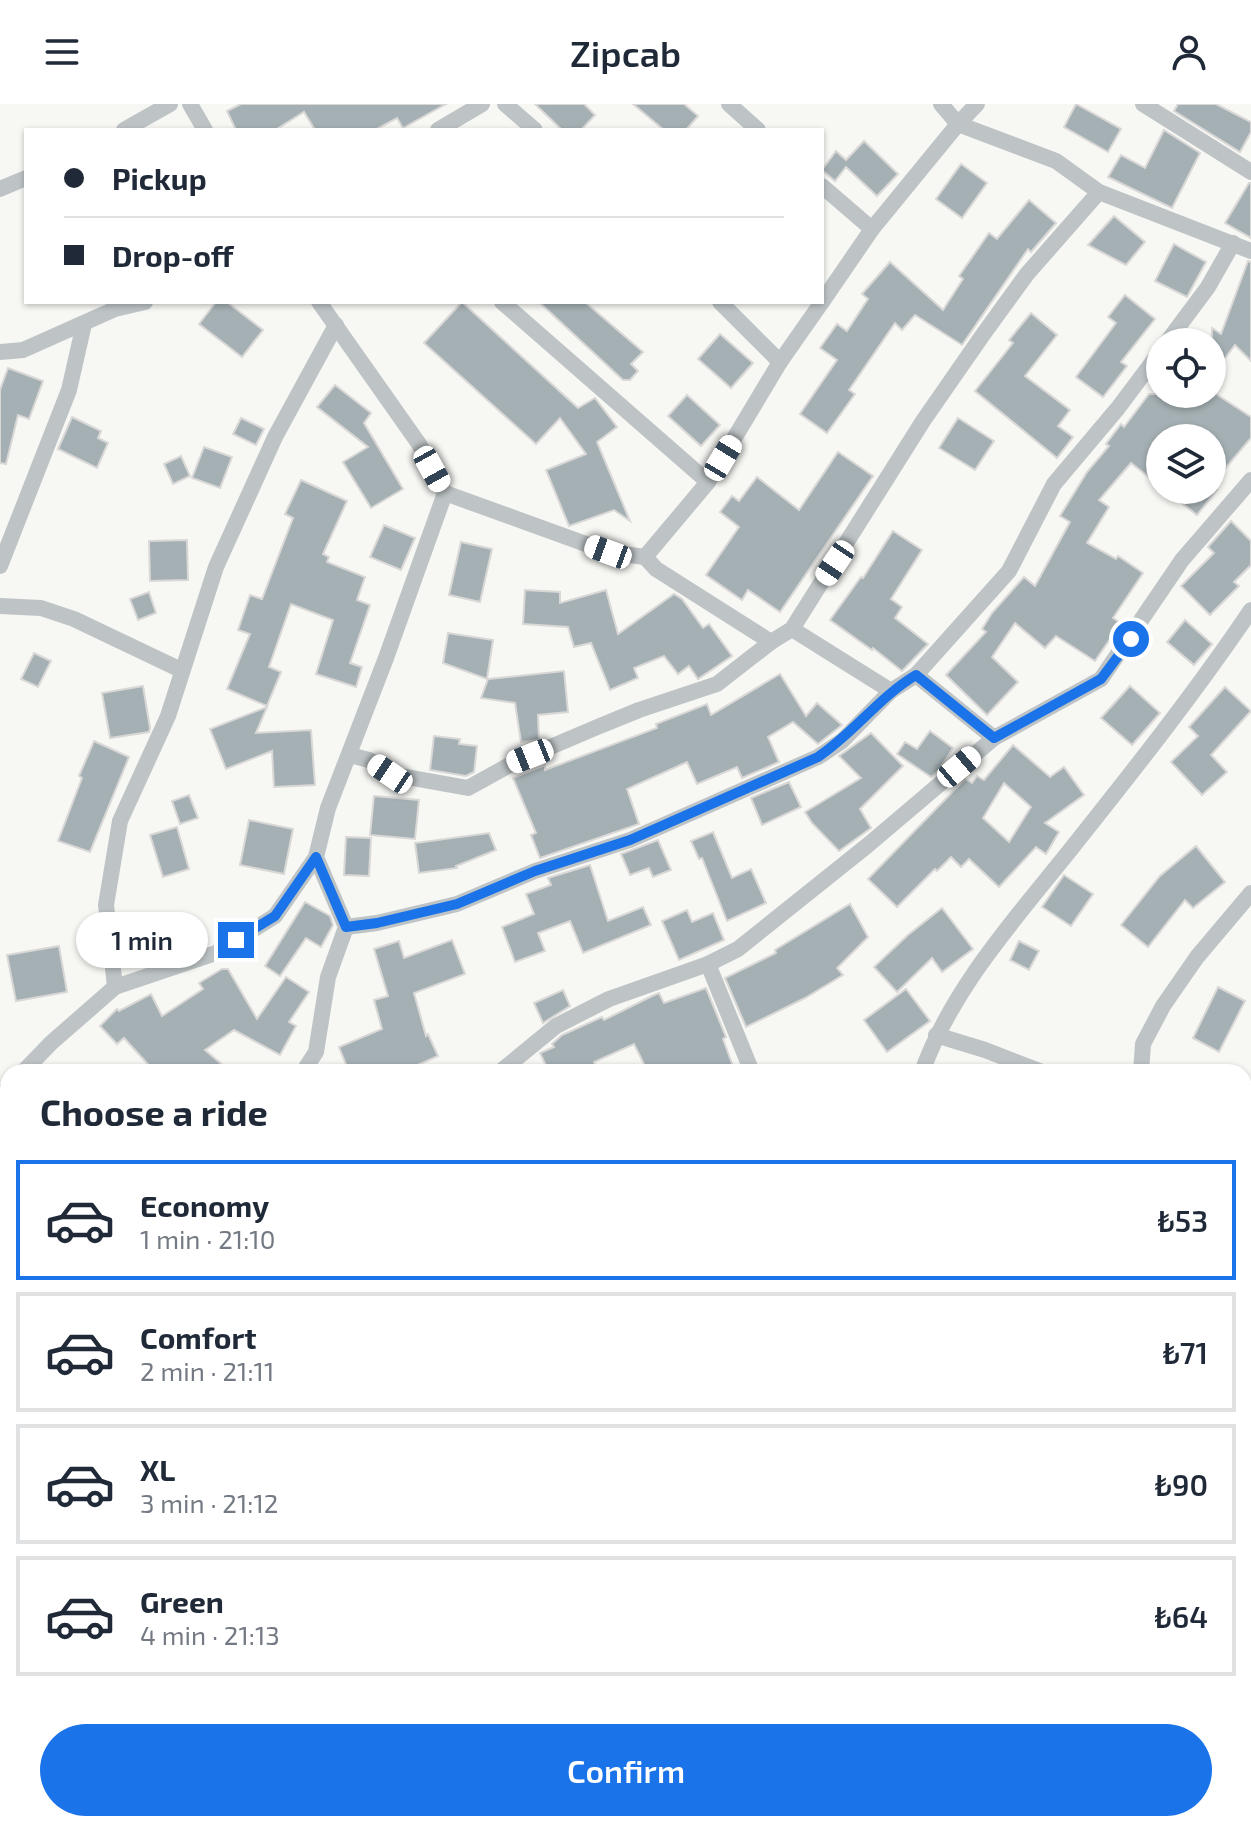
<!DOCTYPE html>
<meta charset="utf-8">
<style>
:root{--surface:#fff;--page:#f6f6f7;--text:#1f2937;--muted:#747a83;--line:#e0e1e3;--accent:#1a73e8}
body{margin:0;font-family:"Exo 2",sans-serif;background:var(--page);color:var(--text);height:100vh;display:flex;flex-direction:column;font-size:30px;white-space:nowrap}
*{box-sizing:border-box;margin:0}
p{font-size:26px;color:var(--muted)}
.icon{flex:none;width:44px;height:44px;fill:none;stroke:currentColor;stroke-width:2;stroke-linecap:round;stroke-linejoin:round}
.map{position:relative;flex:1;overflow:hidden}
.panel{position:absolute;left:0px;top:960px;width:1252px;height:768px;display:flex;flex-direction:column;background:var(--surface);border-radius:24px 24px 0 0;box-shadow:0 2px 6px #0004}
.panel>*{flex:none}
.banner{position:absolute;left:24px;top:24px;width:800px;height:176px;border-radius:0px;box-shadow:0 2px 6px #0004;display:grid;align-content:center;height:176px;padding:0 40px;background:var(--surface)}
.tools{position:absolute;left:1146px;top:224px;display:grid;gap:16px}
.tools a{display:grid;place-items:center;width:80px;height:80px;border-radius:50%;background:var(--surface);box-shadow:0 2px 6px #0004;font-size:40px}
.end{position:absolute;width:36px;height:36px;margin:-18px;border:10px solid #1a73e8;background:#fff;box-shadow:0 0 0 4px #fff}
.from{border-radius:50%}
.bubble{position:absolute;height:56px;border-radius:28px;background:var(--surface);box-shadow:0 2px 6px #0004;font-size:26px;font-weight:600;line-height:56px;text-align:center}
.car{position:absolute;width:24px;height:48px;margin:-24px -12px;border-radius:10px;box-shadow:0 0 6px 2px #0007;background:linear-gradient(#fff 24%,#345 0 40%,#fff 0 76%,#345 0 86%,#fff 0)}
.banner b{display:flex;align-items:center;gap:28px;height:76px;font-size:30px}
.banner b+b{border-top:2px solid var(--line)}
.banner i{width:20px;height:20px;background:var(--text)}
ul{padding:0;list-style:none}
li{display:flex;align-items:center;gap:24px;height:120px;margin:0 16px 12px;padding:0 24px;border:4px solid var(--line);border-radius:0px}
li div{flex:1}
li b{display:block;font-size:30px}
li em{font-style:normal;font-weight:600}
li.selected{border-color:var(--accent)}
li>.icon{width:72px;height:72px;stroke-width:1.5}
h2{padding:0 40px;font-size:36px;line-height:96px}
.cta{display:flex;gap:16px;margin-top:auto;padding:16px 40px}
.cta a{flex:1;height:92px;border-radius:48px;background:var(--accent);color:#fff;font-size:32px;font-weight:600;line-height:92px;text-align:center}
header{display:flex;justify-content:space-between;align-items:center;height:104px;padding:0 40px;background:var(--surface);font-size:36px;font-weight:600}
.map>svg:first-child{display:block}
.building{fill:#a5b0b4;stroke:#d9d8d7;stroke-width:2;fill-rule:evenodd}
.lines{fill:none;stroke-linecap:round;stroke-linejoin:round}
.minor{stroke:#bec4c6;stroke-width:16}
.route{stroke:#1a73e8;stroke-width:10}
</style>
<header><svg class="icon" aria-label="menu" viewBox="0 0 24 24"><path d="M4 6h16M4 12h16M4 18h16"/></svg>Zipcab<svg class="icon" aria-label="person" viewBox="0 0 24 24"><circle cx="12" cy="8" r="4"/><path d="M4 21q1-7 8-7t8 7"/></svg></header>
<div class="map">
<svg width="1251" height="1728" viewBox="0 0 1251 1728">
<rect width="100%" height="100%" fill="#f7f7f4"/>
<g class="building">
<polygon points="241,0 446,0 403,24 397,14 375,26 315,26 304,8 275,26 236,26 227,7"/>
<polygon points="535,0 584,0 595,11 581,26 562,26"/>
<polygon points="633,0 684,0 698,12 686,26 664,26"/>
<polygon points="1076,0 1121,25 1108,48 1064,23"/>
<polygon points="1178,0 1216,0 1251,18 1251,28 1240,48 1174,7"/>
<polygon points="1164,26 1200,49 1172,104 1108,73 1121,51 1145,64"/>
<polygon points="864,37 898,70 877,92 846,63 835,77 822,66 836,47 846,56"/>
<polygon points="961,60 987,79 962,114 936,95"/>
<polygon points="1249,79 1251,79 1251,134 1225,119"/>
<polygon points="1029,96 1056,119 1031,148 1028,145 962,241 915,211 902,226 895,219 849,286 855,290 827,329 800,310 837,256 820,244 837,220 847,227 868,195 862,190 890,158 943,206 963,175 959,172 989,129 997,135"/>
<polygon points="1114,112 1145,138 1126,161 1088,141"/>
<polygon points="1174,140 1206,158 1187,193 1155,177"/>
<polygon points="1248,157 1251,158 1251,257 1235,241 1212,271 1212,224 1221,230"/>
<polygon points="1125,191 1155,215 1121,258 1127,262 1103,293 1076,273 1116,219 1108,213"/>
<polygon points="216,198 227,198 263,226 242,253 199,220"/>
<polygon points="462,198 578,304 595,294 617,323 597,338 630,417 614,406 569,422 546,366 586,350 560,314 536,340 424,239"/>
<polygon points="539,198 585,198 643,248 631,260 638,267 630,276 623,276"/>
<polygon points="1031,209 1057,231 1025,272 1070,306 1058,322 1073,333 1057,354 975,287 1013,239 1009,236"/>
<polygon points="720,230 753,259 731,284 698,255"/>
<polygon points="8,264 43,277 29,315 18,311 6,360 0,359 0,286"/>
<polygon points="335,281 371,309 364,319 403,385 371,404 343,358 368,343 317,303"/>
<polygon points="1149,290 1216,290 1251,313 1251,334 1212,380 1212,334 1160,334 1160,382 1131,359 1099,396 1109,403 1087,439 1116,455 1118,452 1143,469 1113,514 1121,519 1095,557 1056,532 1045,544 1015,519 992,553 1018,578 987,611 946,571 986,528 982,525 992,509 1024,473 1035,482 1070,418 1060,412 1087,368 1109,342 1106,340 1121,320 1124,323"/>
<polygon points="687,291 720,321 701,342 668,312"/>
<polygon points="72,313 101,327 98,334 108,339 97,364 58,345"/>
<polygon points="241,314 264,325 256,341 233,330"/>
<polygon points="958,314 994,337 975,366 939,344"/>
<polygon points="204,343 232,353 220,384 192,374"/>
<polygon points="838,348 873,372 780,508 748,486 742,496 706,471 739,423 720,408 732,392 739,397 757,373 799,406"/>
<polygon points="181,352 190,372 173,380 164,360"/>
<polygon points="301,376 347,397 323,450 329,453 327,458 365,473 357,496 370,501 350,559 362,563 356,583 316,570 333,516 291,500 269,563 281,568 267,602 227,585 250,530 238,526 250,491 262,495 293,414 285,410"/>
<polygon points="1165,386 1217,386 1197,411"/>
<polygon points="1231,417 1251,437 1251,461 1234,478 1239,482 1210,511 1181,482 1214,449 1208,443"/>
<polygon points="384,421 415,434 401,466 370,453"/>
<polygon points="893,427 922,446 891,495 902,503 895,514 928,540 902,567 873,544 872,546 830,516 861,473 863,474"/>
<polygon points="187,436 188,476 150,477 149,437"/>
<polygon points="461,438 492,445 480,498 449,491"/>
<polygon points="525,486 560,488 560,499 606,486 618,530 674,490 682,495 703,524 709,520 732,552 698,575 689,562 678,570 664,552 634,564 638,574 610,586 591,539 574,543 568,523 523,520"/>
<polygon points="149,488 156,509 138,516 130,495"/>
<polygon points="1185,516 1212,540 1194,561 1167,538"/>
<polygon points="448,529 493,536 487,575 443,559"/>
<polygon points="34,549 51,557 38,583 21,575"/>
<polygon points="564,567 568,608 538,611 539,636 521,638 515,599 481,594 488,575"/>
<polygon points="780,570 806,612 817,599 842,621 818,640 793,618 768,633 779,658 742,674 737,663 697,680 687,658 627,685 639,720 540,754 531,731 536,729 513,674 545,661 545,666 657,624 656,620 707,600 711,611"/>
<polygon points="143,582 150,624 149,628 110,634 102,589"/>
<polygon points="1130,582 1160,609 1132,641 1101,614"/>
<polygon points="1225,583 1251,607 1211,651 1227,668 1202,691 1171,658 1198,632 1189,623"/>
<polygon points="267,603 256,629 311,626 315,681 274,683 272,647 226,665 210,625"/>
<polygon points="930,627 953,644 942,661 944,662 931,673 897,650 905,638 917,645"/>
<polygon points="871,629 903,662 860,705 871,724 839,747 812,719 805,708 861,674 839,652"/>
<polygon points="434,632 460,635 459,640 477,642 474,668 466,672 430,666"/>
<polygon points="94,637 129,653 90,748 58,737 82,674 79,672"/>
<path d="M1013,641L1050,673L1064,663L1084,691L1045,719L1059,728L1046,750L1036,743L999,783L969,755L961,763L951,753L937,767L935,765L897,803L868,775L965,675L972,679L977,672L984,676ZM1004,679L1031,703L1009,738L983,714Z"/>
<polygon points="789,678 801,703 762,721 751,694"/>
<polygon points="189,691 198,714 180,720 172,697"/>
<polygon points="374,692 419,696 415,735 370,731"/>
<polygon points="249,716 293,725 284,770 240,761"/>
<polygon points="177,723 189,765 163,773 150,731"/>
<polygon points="713,728 732,774 751,765 766,799 727,817 702,754 699,755 691,737"/>
<polygon points="489,729 496,746 456,762 457,764 419,769 415,739"/>
<polygon points="346,733 371,734 369,772 344,771"/>
<polygon points="658,736 671,766 653,773 649,764 630,771 621,750"/>
<polygon points="1196,742 1225,778 1193,804 1185,796 1148,843 1121,821 1160,772"/>
<polygon points="590,761 608,817 643,803 651,821 583,849 570,817 538,829 545,847 515,858 502,823 534,810 526,790 551,781 548,774"/>
<polygon points="1064,771 1093,790 1071,822 1042,803"/>
<polygon points="305,798 330,812 333,821 321,843 306,834 280,872 265,862"/>
<polygon points="850,800 868,833 837,864 843,871 805,894 746,923 725,874 776,849 775,846"/>
<polygon points="942,804 973,845 942,868 932,854 897,888 874,863 908,831"/>
<polygon points="687,806 692,818 713,809 724,836 679,856 662,817"/>
<polygon points="452,836 465,870 414,889 426,932 428,930 438,952 402,968 349,968 339,943 382,925 374,896 388,892 374,845 399,837 404,854"/>
<polygon points="1019,837 1039,847 1029,866 1010,856"/>
<polygon points="59,842 67,888 16,897 7,851"/>
<polygon points="222,865 228,865 257,915 286,873 309,888 289,918 296,922 280,951 234,926 205,946 231,968 155,968 124,934 117,940 100,922 117,905 119,907 151,890 162,912 203,885 199,879"/>
<polygon points="1218,883 1245,897 1219,948 1193,934"/>
<polygon points="706,884 726,933 723,935 735,968 648,968 634,940 594,958 598,968 549,968 540,949 554,943 552,940 562,931 602,913 604,916 652,892 659,889 664,899"/>
<polygon points="906,885 930,917 887,948 864,916"/>
<polygon points="563,886 570,902 543,919 534,899"/>
</g>
<g class="lines">
<g class="minor">
<polyline points="190,0 205,26"/>
<polyline points="505,0 535,26"/>
<polyline points="729,0 758,26"/>
<polyline points="941,0 958,20 977,0"/>
<polyline points="1143,0 1251,68"/>
<polyline points="124,26 170,0"/>
<polyline points="438,26 482,0"/>
<polyline points="822,82 872,125 958,20 1056,57 1099,88 1251,147"/>
<polyline points="0,85 26,74"/>
<polyline points="502,198 708,378"/>
<polyline points="720,198 780,258"/>
<polyline points="822,198 872,125"/>
<polyline points="1167,238 1208,183 1233,139"/>
<polyline points="0,248 23,246 115,205 145,198"/>
<polyline points="445,389 608,448 645,453 708,378 780,258 822,198"/>
<polyline points="645,453 656,465 771,538"/>
<polyline points="0,462 69,286 84,220"/>
<polyline points="0,502 41,504 74,515 181,566"/>
<polyline points="792,525 891,587"/>
<polyline points="916,571 994,634"/>
<polyline points="350,651 369,656 390,670 468,684 515,658 595,624 639,606 717,580 771,538 792,525 923,317 982,232 1027,170 1099,88"/>
<polyline points="316,753 275,812 216,849 115,883 106,801 120,717 168,612 216,463 275,333 336,221"/>
<polyline points="346,823 377,819 457,800 535,767 630,736 818,653 842,637 891,587 916,571 1009,467 1054,380 1118,304 1160,248"/>
<polyline points="708,860 752,968"/>
<polyline points="936,931 985,946 1042,968"/>
<polyline points="23,968 51,939 115,883"/>
<polyline points="303,968 316,948 328,873 346,823 316,753 328,704 386,554 445,389 419,340 319,198"/>
<polyline points="500,968 556,922 609,895 708,860 738,845 868,741 994,634 1101,575 1182,456 1251,376"/>
<path d="M922,968C952,884 1016,814 1071,745C1133,667 1195,589 1251,506"/>
<polyline points="1141,968 1143,940 1163,902 1197,853 1251,789"/>
<polyline points="0,992 8,984"/>
<polyline points="1244,1101 1251,1103"/>
<polyline points="0,1149 8,1165"/>
<polyline points="1244,1287 1251,1289"/>
<polyline points="0,1436 8,1411"/>
<polyline points="1244,1473 1251,1475"/>
<polyline points="1244,1595 1251,1597"/>
<polyline points="543,1728 545,1720"/>
<polyline points="805,1728 806,1720"/>
</g>
</g>
<g class="lines">
<path class="route" d="M236,836L275,812L316,753L346,823L377,819L457,800L535,767L630,736L818,653C854,629 879,593 916,571L994,634L1101,575L1131,535"/>
</g>
</svg>
<div class="tools">
<a><svg class="icon" aria-label="locate" viewBox="0 0 24 24"><circle cx="12" cy="12" r="6"/><path d="M12 2v4M12 18v4M2 12h4M18 12h4"/></svg></a>
<a><svg class="icon" aria-label="layers" viewBox="0 0 24 24"><path d="M12 4l9 5-9 5-9-5zM3 14l9 5 9-5"/></svg></a>
</div>
<i class="end from" style="left:1131px;top:535px"></i>
<i class="end" style="left:236px;top:836px"></i>
<div class="bubble" style="left:76px;top:808px;width:132px">1 min</div>
<i class="car" style="left:723px;top:354px;rotate:31deg"></i>
<i class="car" style="left:432px;top:365px;rotate:151deg"></i>
<i class="car" style="left:608px;top:448px;rotate:290deg"></i>
<i class="car" style="left:835px;top:459px;rotate:214deg"></i>
<i class="car" style="left:530px;top:652px;rotate:248deg"></i>
<i class="car" style="left:959px;top:663px;rotate:50deg"></i>
<i class="car" style="left:390px;top:670px;rotate:304deg"></i>
<div class="banner">
<b><i class="from"></i>Pickup</b>
<b><i></i>Drop-off</b>
</div>
<section class="panel">
<h2>Choose a ride</h2>
<ul>
<li class="selected"><svg class="icon" aria-label="car" viewBox="0 0 24 24"><path d="M5 17H2v-5l4-1 3-4h7l3 4 3 1v5h-3M9 17h6M6 11h13"/><circle cx="7" cy="17" r="2"/><circle cx="17" cy="17" r="2"/></svg><div><b>Economy</b><p>1 min · 21:10</p></div><em>₺53</em></li>
<li><svg class="icon" aria-label="car" viewBox="0 0 24 24"><path d="M5 17H2v-5l4-1 3-4h7l3 4 3 1v5h-3M9 17h6M6 11h13"/><circle cx="7" cy="17" r="2"/><circle cx="17" cy="17" r="2"/></svg><div><b>Comfort</b><p>2 min · 21:11</p></div><em>₺71</em></li>
<li><svg class="icon" aria-label="car" viewBox="0 0 24 24"><path d="M5 17H2v-5l4-1 3-4h7l3 4 3 1v5h-3M9 17h6M6 11h13"/><circle cx="7" cy="17" r="2"/><circle cx="17" cy="17" r="2"/></svg><div><b>XL</b><p>3 min · 21:12</p></div><em>₺90</em></li>
<li><svg class="icon" aria-label="car" viewBox="0 0 24 24"><path d="M5 17H2v-5l4-1 3-4h7l3 4 3 1v5h-3M9 17h6M6 11h13"/><circle cx="7" cy="17" r="2"/><circle cx="17" cy="17" r="2"/></svg><div><b>Green</b><p>4 min · 21:13</p></div><em>₺64</em></li>
</ul>
<div class="cta"><a>Confirm</a></div>
</section>
</div>
